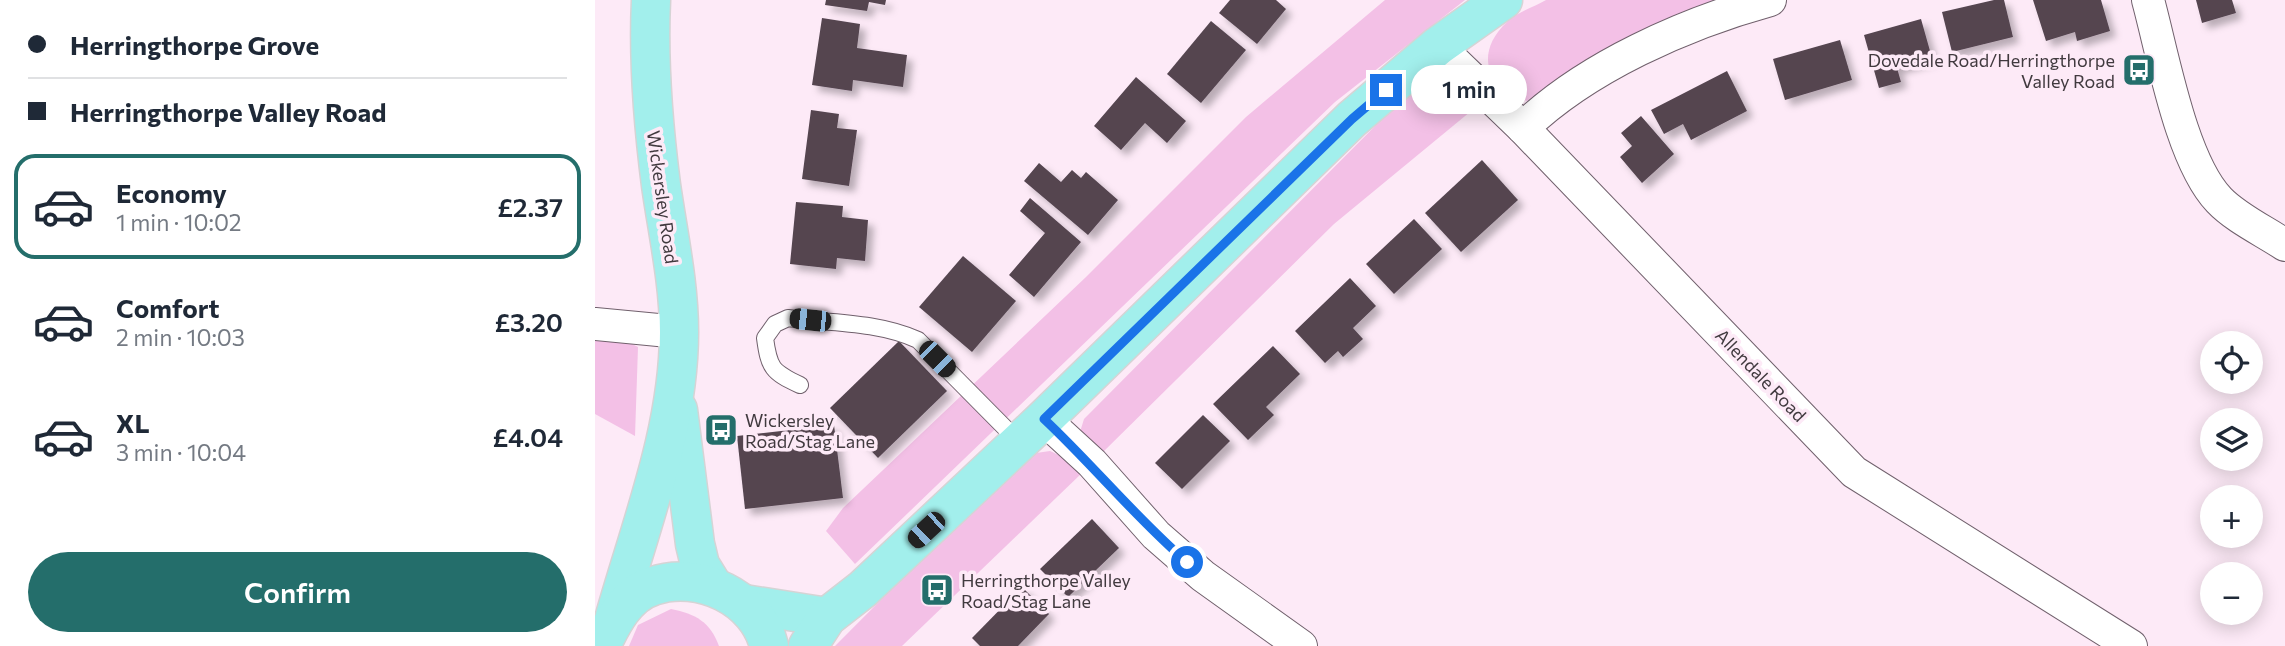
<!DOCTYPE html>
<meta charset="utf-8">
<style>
:root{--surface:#fff;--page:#f2f2f3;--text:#1f2937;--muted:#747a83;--line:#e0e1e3;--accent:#246e6b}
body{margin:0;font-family:Commissioner,sans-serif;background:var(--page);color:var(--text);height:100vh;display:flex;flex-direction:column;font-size:26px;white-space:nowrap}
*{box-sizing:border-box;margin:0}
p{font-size:23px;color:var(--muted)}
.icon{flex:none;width:38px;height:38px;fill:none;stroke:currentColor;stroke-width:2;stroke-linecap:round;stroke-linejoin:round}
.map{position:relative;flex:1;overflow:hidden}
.panel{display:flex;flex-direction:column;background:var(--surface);width:595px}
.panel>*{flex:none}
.banner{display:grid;align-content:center;height:154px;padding:0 28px;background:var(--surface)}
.fabs{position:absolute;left:1605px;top:331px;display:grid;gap:14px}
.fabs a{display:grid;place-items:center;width:63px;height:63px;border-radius:50%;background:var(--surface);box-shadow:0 4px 18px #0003;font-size:35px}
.end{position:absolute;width:32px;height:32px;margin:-16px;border:9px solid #1a73e8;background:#fff;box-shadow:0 0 0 4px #fff}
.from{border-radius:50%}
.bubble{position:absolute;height:49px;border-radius:24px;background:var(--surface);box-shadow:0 4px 18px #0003;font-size:23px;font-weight:600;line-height:49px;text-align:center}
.car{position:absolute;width:21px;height:42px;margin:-21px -10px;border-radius:9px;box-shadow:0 0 5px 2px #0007;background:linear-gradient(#222 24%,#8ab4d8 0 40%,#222 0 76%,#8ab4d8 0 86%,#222 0)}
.banner b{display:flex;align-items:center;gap:24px;height:66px;font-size:26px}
.banner b+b{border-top:2px solid var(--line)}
.banner i{width:18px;height:18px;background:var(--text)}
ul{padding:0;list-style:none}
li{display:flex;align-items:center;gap:21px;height:105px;margin:0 14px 10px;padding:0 14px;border:4px solid transparent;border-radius:21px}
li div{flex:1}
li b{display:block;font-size:26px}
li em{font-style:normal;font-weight:600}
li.current{border-color:var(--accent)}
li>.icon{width:63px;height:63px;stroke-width:1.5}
.action{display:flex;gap:14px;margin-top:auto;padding:14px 28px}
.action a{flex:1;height:80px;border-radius:42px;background:var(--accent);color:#fff;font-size:28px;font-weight:600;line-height:80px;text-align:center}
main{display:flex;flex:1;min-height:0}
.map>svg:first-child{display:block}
.green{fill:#f3c0e6}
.building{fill:#544550;filter:url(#shadow)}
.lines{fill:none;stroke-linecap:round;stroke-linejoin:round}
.lane-casing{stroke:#70606c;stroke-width:18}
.street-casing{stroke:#70606c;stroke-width:34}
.primary-casing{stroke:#d5d4d5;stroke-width:41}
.lane{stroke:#fff;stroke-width:16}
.street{stroke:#fff;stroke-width:32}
.primary{stroke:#a2efec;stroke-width:38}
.route{stroke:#1a73e8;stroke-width:9}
.labels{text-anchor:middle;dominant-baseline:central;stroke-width:7;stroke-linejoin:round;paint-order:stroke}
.poi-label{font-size:18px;fill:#413a3f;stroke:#fdeaf7;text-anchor:start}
.street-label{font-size:18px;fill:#413a3f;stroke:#fdeaf7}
</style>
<main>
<section class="panel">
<div class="banner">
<b><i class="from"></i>Herringthorpe Grove</b>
<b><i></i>Herringthorpe Valley Road</b>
</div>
<ul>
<li class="current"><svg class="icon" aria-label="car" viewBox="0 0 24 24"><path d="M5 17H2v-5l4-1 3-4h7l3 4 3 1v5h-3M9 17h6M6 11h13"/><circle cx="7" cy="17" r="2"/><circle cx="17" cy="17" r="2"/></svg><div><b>Economy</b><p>1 min · 10:02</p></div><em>£2.37</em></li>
<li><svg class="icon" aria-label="car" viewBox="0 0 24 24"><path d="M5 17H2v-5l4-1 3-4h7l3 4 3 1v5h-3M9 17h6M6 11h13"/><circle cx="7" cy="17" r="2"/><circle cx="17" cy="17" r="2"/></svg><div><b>Comfort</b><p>2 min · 10:03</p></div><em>£3.20</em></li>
<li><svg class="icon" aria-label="car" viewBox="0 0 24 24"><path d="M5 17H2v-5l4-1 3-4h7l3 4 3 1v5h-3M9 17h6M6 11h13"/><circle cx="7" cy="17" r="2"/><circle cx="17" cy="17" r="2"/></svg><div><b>XL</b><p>3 min · 10:04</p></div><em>£4.04</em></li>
</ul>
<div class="action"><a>Confirm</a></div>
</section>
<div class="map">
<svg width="1690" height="646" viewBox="0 0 1690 646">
<defs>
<filter id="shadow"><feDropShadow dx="6" dy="6" stdDeviation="3.5" flood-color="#0004"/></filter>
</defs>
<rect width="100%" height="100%" fill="#fdeaf7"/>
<g class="green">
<polygon points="790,0 870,0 740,102 260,564 231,531 248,508 491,277 651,117"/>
<path d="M951,0H1135L932,101C891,88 879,53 912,22C922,12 939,7 951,0Z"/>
<polygon points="841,83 862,90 881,107 739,224 505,455 485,432 489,419 794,112 819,90"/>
<polygon points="0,339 33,342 43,347 40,436 0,414"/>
<polygon points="455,451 468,457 487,473 307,646 240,646 414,471 441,453"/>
<path d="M76,609C101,614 115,622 124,646H34L43,625Z"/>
</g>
<g class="building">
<polygon points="231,0 291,0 290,5 274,2 272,11 230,5"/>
<polygon points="635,0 681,0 691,9 662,44 624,13"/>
<polygon points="1399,0 1409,0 1418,37 1357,52 1347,12"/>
<polygon points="1438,0 1506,0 1515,31 1482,41 1480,32 1451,41"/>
<polygon points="1601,0 1637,0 1641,13 1607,23"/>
<polygon points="227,18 265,24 262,48 312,55 308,87 258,80 257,91 217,85"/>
<polygon points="1326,19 1337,58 1302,68 1306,82 1284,88 1269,35"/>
<polygon points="616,21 651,50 606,103 572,74"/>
<polygon points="1245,40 1257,80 1190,100 1178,59"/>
<polygon points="1132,71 1152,111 1096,140 1088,124 1069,134 1056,110"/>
<polygon points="541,77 591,121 572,143 550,123 526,150 499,126"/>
<polygon points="216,110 244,114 242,128 262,130 254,186 207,179"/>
<polygon points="1046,116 1079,154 1047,183 1025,157 1037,146 1026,133"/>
<polygon points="887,160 923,200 866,252 830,213"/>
<polygon points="444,163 466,182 477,170 486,178 491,172 523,200 493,235 429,181"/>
<polygon points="435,198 486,242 439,297 414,275 450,233 425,211"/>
<polygon points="201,202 248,206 247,217 273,220 270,261 242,258 241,269 195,264"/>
<polygon points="819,219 847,249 799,294 771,264"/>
<polygon points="368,256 421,301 377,352 324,307"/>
<polygon points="755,278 781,306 758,328 768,339 748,357 743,351 730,363 700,331"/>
<polygon points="304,341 352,391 283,458 235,408"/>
<polygon points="678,346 705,374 671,407 679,415 653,440 618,404"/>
<polygon points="608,415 635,441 587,489 560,463"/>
<polygon points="239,425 248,498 150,509 142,436"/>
<polygon points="497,519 524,548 473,597 445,569"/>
<polygon points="427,587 454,614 423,646 385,646 377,638"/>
</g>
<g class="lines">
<defs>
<path id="lane" d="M205,385C177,372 174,368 170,338L180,324L193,318C236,323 284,322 323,340L424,442"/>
<g id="street">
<path d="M1553,0C1568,55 1586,160 1624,200C1641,218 1669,231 1690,245"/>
<polyline points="843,46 928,128 1259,472 1536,646"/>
<path d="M928,128C991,67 1091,23 1175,0"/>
<polyline points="0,324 84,332"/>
<polyline points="449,419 497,463 561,535 608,576 706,646"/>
</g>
<g id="primary">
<polyline points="83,410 100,544 105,565 118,586"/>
<polyline points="149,604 232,617"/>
<path d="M20,616C46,524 84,429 84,332C84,283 73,234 66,185C58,123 53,63 56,0"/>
<path d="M6,646C17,623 31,594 58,586C104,570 163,598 174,646"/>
<polyline points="213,646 232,617 268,589 449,419 757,119 843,46 908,0"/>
</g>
</defs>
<use href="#lane" class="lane-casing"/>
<use href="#street" class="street-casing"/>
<use href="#primary" class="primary-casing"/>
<use href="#lane" class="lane"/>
<use href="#street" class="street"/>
<use href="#primary" class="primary"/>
</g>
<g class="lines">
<path class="route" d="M592,562C541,518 498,465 449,419L757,119L791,90"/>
</g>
<defs>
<symbol id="bus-square" viewBox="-11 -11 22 22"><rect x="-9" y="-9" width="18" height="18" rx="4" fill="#246e6b" stroke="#fdeaf7"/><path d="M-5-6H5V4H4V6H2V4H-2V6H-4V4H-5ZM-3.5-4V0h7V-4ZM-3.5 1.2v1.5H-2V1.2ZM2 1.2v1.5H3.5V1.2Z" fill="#fff"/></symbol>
</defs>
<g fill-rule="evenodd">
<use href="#bus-square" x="1525" y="51" width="38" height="38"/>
<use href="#bus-square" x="107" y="411" width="38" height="38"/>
<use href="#bus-square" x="323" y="571" width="38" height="38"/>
</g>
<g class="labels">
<g class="poi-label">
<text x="1520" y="60" text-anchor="end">Dovedale Road/Herringthorpe<tspan x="1520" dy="21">Valley Road</tspan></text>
<text x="150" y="420">Wickersley<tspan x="150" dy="21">Road/Stag Lane</tspan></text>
<text x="366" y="580">Herringthorpe Valley<tspan x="366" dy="21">Road/Stag Lane</tspan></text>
</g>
<g class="street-label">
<text transform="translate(68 197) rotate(82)">Wickersley Road</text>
<text transform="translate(1166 375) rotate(46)">Allendale Road</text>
</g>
</g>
</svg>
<div class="fabs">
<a><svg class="icon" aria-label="locate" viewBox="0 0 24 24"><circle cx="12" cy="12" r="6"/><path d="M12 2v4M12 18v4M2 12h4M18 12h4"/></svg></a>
<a><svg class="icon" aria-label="layers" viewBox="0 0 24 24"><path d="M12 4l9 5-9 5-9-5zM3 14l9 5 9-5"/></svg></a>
<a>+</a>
<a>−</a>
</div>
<i class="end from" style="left:592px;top:562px"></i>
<i class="end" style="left:791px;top:90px"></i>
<div class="bubble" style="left:816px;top:65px;width:116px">1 min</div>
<i class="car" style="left:215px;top:320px;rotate:276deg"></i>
<i class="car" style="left:342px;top:359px;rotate:135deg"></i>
<i class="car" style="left:331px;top:530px;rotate:227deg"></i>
</div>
</main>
